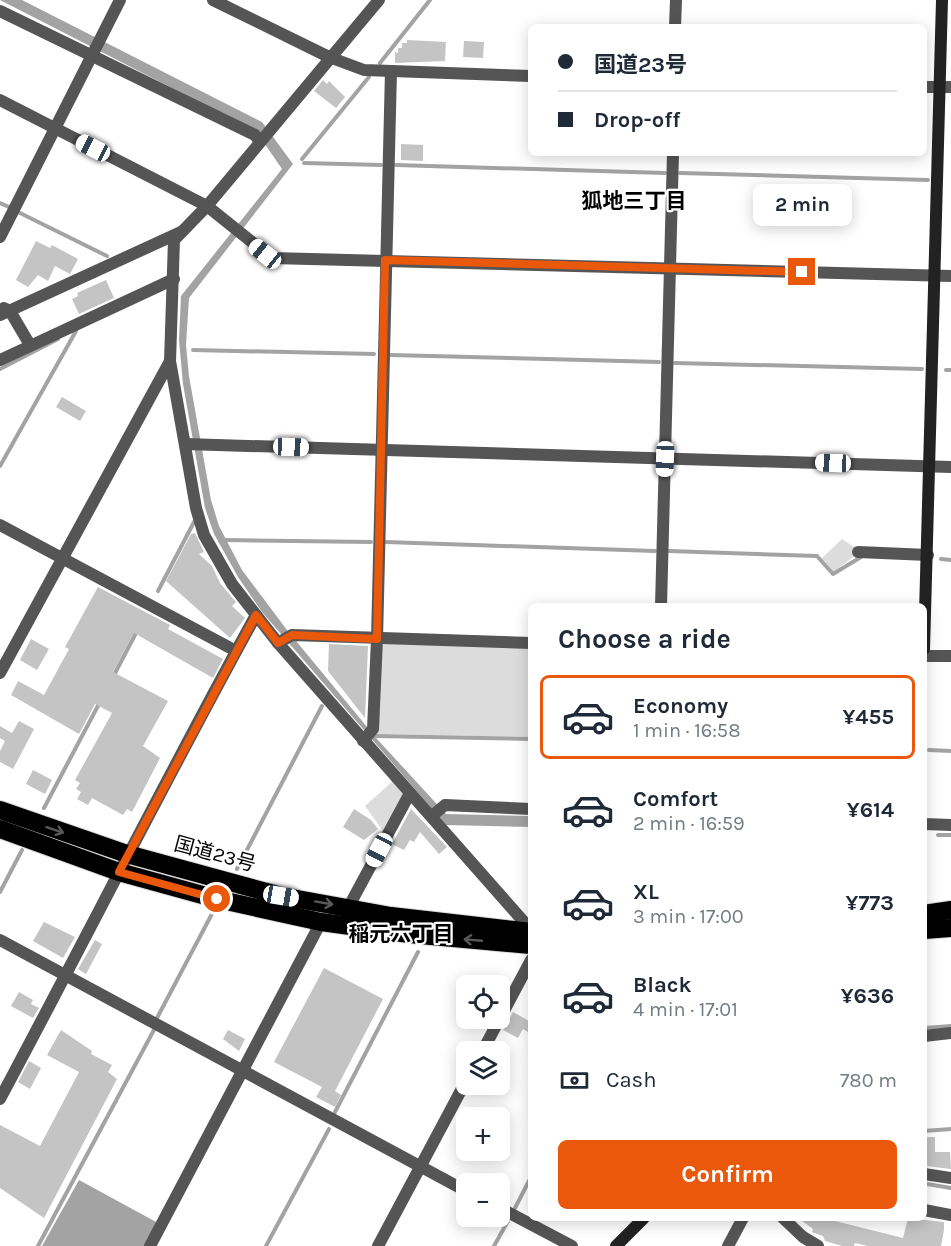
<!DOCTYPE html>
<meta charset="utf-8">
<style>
:root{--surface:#fff;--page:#f2f2f3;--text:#1f2937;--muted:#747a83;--line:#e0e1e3;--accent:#ea580c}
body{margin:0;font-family:Karla,"Noto Sans JP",sans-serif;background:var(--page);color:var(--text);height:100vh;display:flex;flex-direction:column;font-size:22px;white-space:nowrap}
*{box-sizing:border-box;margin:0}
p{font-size:20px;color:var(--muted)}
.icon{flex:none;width:33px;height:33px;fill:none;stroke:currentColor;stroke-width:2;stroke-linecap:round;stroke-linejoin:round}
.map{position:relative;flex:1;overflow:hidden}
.sheet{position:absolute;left:528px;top:603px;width:399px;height:618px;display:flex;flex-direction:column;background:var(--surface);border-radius:9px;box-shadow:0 3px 15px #0003}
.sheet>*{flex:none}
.hud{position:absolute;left:528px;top:24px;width:399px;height:132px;border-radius:9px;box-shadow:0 3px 15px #0003;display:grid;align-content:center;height:132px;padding:0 30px;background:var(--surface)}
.fabs{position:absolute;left:456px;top:975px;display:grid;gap:12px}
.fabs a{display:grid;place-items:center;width:54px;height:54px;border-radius:9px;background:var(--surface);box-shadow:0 3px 15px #0003;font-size:30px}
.end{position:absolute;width:27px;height:27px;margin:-14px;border:8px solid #ea580c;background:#fff;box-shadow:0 0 0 3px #fff}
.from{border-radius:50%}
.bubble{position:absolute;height:42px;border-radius:9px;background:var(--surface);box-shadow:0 3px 15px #0003;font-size:20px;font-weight:700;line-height:42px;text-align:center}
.car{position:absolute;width:18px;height:36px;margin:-18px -9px;border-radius:8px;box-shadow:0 0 4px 2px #0007;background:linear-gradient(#fff 24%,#345 0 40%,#fff 0 76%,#345 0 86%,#fff 0)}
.hud b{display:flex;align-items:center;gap:21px;height:57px;font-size:22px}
.hud b+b{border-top:2px solid var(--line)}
.hud i{width:15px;height:15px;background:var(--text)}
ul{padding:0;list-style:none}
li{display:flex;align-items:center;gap:18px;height:84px;margin:0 12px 9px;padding:0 18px;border:3px solid transparent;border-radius:9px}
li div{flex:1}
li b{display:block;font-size:22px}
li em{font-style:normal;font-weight:700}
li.on{border-color:var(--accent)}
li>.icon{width:54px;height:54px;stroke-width:1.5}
h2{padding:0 30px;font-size:27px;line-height:72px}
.pay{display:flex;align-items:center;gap:15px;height:66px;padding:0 30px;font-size:22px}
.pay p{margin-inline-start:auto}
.action{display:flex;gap:12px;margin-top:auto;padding:12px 30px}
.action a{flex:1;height:69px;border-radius:9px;background:var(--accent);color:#fff;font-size:24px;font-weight:700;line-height:69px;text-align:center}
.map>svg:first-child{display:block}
.green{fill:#dcdcdc}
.water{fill:#a3a3a3}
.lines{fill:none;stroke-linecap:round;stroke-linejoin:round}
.stream{stroke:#a3a3a3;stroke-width:4}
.building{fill:#c4c4c4}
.highway-casing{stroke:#dbdbdb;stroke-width:20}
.street{stroke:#555;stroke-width:12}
.secondary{stroke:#222;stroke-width:12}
.highway{stroke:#000;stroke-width:18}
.oneway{stroke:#595959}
.route{stroke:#ea580c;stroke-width:8}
.labels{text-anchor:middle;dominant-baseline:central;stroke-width:4.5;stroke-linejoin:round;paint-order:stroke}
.street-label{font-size:20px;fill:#000;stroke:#fff}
.neighbourhood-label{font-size:21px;font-weight:bold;fill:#000;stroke:#fff}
</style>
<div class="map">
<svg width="951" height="1246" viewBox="0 0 951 1246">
<rect width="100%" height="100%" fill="#fff"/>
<g class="green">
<polygon points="842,539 857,549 856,555 833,572 822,558"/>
<polygon points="385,642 531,647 531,737 377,734 382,646"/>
<polygon points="394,780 405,793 383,831 365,806"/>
</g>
<g class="water">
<polygon points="0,0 22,0 262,122 293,164 189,298 186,345 189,376 211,500 219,526 242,570 287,630 377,739 446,814 531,816 531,827 446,825 262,612 238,577 214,534 205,508 183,384 179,340 181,296 282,169 256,131"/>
<polygon points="79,1180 158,1223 145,1246 42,1246"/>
</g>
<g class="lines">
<g class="stream">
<polyline points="380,63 430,0"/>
<polyline points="302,159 369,77"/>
<polyline points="304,163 381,165"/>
<polyline points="396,165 665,173"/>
<polyline points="680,173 928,180"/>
<polyline points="0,203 9,207"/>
<polyline points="20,213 107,256"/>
<polyline points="193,350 374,354"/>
<polyline points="391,355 659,362"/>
<polyline points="675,363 922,369"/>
<polyline points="0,369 58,339"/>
<polyline points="946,370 951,370"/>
<polyline points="0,466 76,331"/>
<polyline points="226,540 371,542"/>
<polyline points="386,542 655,551"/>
<polyline points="669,551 817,556 833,574 861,557"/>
<polyline points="941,559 951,560"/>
<polyline points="158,591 194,522"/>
<polyline points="113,677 137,631"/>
<polyline points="375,736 531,739"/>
<polyline points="929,750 951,751"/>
<polyline points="44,808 100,702"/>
<polyline points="938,835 951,835"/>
<polyline points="237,869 322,706"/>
<polyline points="0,892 22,850"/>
<polyline points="157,1018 214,910"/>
<polyline points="925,1028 951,1026"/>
<polyline points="335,1112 418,952"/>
<polyline points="924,1131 951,1129"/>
<polyline points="927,1184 951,1188"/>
<polyline points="515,1208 531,1177"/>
<polyline points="38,1246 155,1028"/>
<polyline points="266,1246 329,1129"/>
<polyline points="494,1246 508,1221"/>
</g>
</g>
<g class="building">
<polygon points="407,40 446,42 445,61 395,63 395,52 398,53 398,48 402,48 402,43 407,43"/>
<polygon points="464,41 484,42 483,58 463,57"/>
<polygon points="323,80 327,84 329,81 345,97 336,108 314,91"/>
<polygon points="401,144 423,145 423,161 401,160"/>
<polygon points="36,241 50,248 52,245 78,259 70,274 55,266 48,281 38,275 28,287 16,280"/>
<polygon points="106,280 114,298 79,314 72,299 78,296 77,293"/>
<polygon points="62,397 86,411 80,421 56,407"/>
<polygon points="195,533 204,552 199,554 212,566 220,583 236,602 232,606 245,618 230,638 166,581 191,534"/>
<polygon points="98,587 170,625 168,629 223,659 213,678 134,633 113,672 168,701 143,746 160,758 132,812 127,809 123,815 92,798 88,805 77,799 81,792 76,789 80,783 75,780 112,713 95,704 79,734 11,695 18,681 44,695 69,649 65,647"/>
<polygon points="31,639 49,649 37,670 20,660"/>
<polygon points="329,644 368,646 365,718 328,671"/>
<polygon points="19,721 34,729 13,769 0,762 0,751 5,741 0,738 0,726 12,733"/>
<polygon points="33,770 52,780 45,794 26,784"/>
<polygon points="354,809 371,820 378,829 364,840 343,827"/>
<polygon points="411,809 447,847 439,854 420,832 414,842 410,840 404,850 392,844"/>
<polygon points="44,922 75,937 63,958 33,941"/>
<polygon points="95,940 102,944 86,974 78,969"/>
<polygon points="324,968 383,999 335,1091 341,1095 335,1107 316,1097 322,1087 274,1062"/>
<polygon points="19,992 33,1000 31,1004 39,1008 33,1018 11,1006"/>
<polygon points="513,1012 531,1022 531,1034 523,1029 518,1038 503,1030"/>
<polygon points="61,1030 92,1051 91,1054 112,1065 108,1072 117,1079 44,1218 0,1188 0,1125 40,1146 79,1072 47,1055"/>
<polygon points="228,1030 245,1039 239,1051 223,1039"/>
<polygon points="29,1061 41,1068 30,1089 18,1082"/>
<polygon points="925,1137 935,1137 935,1152 950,1152 951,1169 926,1166"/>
<polygon points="798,1218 823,1218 903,1238 908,1218 944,1222 944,1230 941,1246 868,1246 855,1243 854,1246 842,1246 825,1241 823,1236 812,1232 813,1229"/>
</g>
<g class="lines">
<defs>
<g id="highway">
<polyline points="0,810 127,854 281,896 391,916 531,932"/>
<polyline points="0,829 119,872 217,899 321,922 409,934 531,945"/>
<polyline points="924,914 951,910"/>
<polyline points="924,930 951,928"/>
</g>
</defs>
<use href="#highway" class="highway-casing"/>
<g class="street">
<polyline points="213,0 329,57 364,70 531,76"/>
<polyline points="379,0 207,206 174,240 170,361 196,508 204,535 232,584 278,643 531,930"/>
<polyline points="0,11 255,135 260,142"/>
<polyline points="675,27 676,0"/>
<polyline points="924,87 951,87"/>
<polyline points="0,100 207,206 272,258 951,276"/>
<polyline points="0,237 120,0"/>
<polyline points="4,308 10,311 30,345"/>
<polyline points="0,315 181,232"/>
<polyline points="0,360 174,279"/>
<polyline points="185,444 951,467"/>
<polyline points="0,525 236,651"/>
<polyline points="858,552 928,555"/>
<polyline points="661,606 673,153"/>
<polyline points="278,643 292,635 531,643"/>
<polyline points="924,656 951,656"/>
<polyline points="0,673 170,361"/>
<polyline points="363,741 373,729 377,639 391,71"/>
<polyline points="432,816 445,805 531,809"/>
<polyline points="924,824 951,825"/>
<polyline points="348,908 410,793"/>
<polyline points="0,940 466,1191"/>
<polyline points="924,1036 951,1033"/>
<polyline points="482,1052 531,960"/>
<path d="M0,1099C86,938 168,775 256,615"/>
<polyline points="924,1174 951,1178"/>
<polyline points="500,1208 572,1246"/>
<polyline points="924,1210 951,1215"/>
<polyline points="783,1218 803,1237 818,1246"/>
<polyline points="150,1246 321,922"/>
<polyline points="378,1246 466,1081"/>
<polyline points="728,1246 743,1218"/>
</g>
<g class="secondary">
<polyline points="924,649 942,0"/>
<polyline points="616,1246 644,1218"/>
</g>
<use href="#highway" class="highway"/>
</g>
<defs><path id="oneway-shaft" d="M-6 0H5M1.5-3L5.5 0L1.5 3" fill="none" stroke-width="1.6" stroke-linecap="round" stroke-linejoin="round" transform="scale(1.5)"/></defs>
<g class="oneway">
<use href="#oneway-shaft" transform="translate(55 830) rotate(18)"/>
<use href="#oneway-shaft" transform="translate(324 903) rotate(10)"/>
<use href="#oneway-shaft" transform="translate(473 940) rotate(-175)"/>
</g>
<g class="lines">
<polyline class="route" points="217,899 119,872 256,615 278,643 292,635 377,639 385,260 802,272"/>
</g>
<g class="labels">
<g class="street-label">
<text transform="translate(215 854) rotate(15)">国道23号</text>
</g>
<g class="neighbourhood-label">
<text x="634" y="201">狐地三丁目</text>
<text x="401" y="934">稲元六丁目</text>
</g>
</g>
</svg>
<div class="fabs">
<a><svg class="icon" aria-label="locate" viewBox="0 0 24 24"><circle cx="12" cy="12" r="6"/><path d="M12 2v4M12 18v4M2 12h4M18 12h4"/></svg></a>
<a><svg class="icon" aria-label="layers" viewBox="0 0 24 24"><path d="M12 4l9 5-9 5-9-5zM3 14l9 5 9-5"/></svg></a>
<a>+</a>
<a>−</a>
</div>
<i class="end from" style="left:217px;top:899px"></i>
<i class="end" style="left:802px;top:272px"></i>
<div class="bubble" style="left:753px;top:184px;width:99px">2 min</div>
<i class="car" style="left:93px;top:148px;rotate:297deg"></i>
<i class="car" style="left:265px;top:254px;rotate:309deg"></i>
<i class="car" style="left:291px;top:447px;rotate:92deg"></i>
<i class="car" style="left:665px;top:459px;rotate:182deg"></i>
<i class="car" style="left:833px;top:463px;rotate:272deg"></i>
<i class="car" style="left:379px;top:850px;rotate:208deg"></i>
<i class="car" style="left:281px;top:896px;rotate:100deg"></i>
<div class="hud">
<b><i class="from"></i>国道23号</b>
<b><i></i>Drop-off</b>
</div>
<section class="sheet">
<h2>Choose a ride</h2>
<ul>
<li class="on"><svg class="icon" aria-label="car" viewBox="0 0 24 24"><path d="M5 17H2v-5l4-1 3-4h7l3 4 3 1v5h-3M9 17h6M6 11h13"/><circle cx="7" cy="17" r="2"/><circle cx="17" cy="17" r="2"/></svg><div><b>Economy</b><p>1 min · 16:58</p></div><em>¥455</em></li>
<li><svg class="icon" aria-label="car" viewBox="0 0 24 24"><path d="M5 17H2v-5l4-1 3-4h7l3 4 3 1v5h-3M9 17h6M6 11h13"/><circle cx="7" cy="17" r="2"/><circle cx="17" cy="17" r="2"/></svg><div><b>Comfort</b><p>2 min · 16:59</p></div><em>¥614</em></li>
<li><svg class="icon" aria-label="car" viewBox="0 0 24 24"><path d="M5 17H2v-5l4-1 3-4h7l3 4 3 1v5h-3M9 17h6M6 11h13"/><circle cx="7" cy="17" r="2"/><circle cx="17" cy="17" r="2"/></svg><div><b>XL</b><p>3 min · 17:00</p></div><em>¥773</em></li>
<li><svg class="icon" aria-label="car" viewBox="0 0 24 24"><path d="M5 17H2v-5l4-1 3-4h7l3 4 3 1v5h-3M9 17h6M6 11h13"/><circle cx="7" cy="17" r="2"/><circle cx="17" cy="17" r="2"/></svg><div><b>Black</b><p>4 min · 17:01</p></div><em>¥636</em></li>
</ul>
<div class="pay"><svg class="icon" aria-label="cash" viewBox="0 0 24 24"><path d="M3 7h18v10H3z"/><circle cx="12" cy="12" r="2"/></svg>Cash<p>780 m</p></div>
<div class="action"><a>Confirm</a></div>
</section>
</div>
